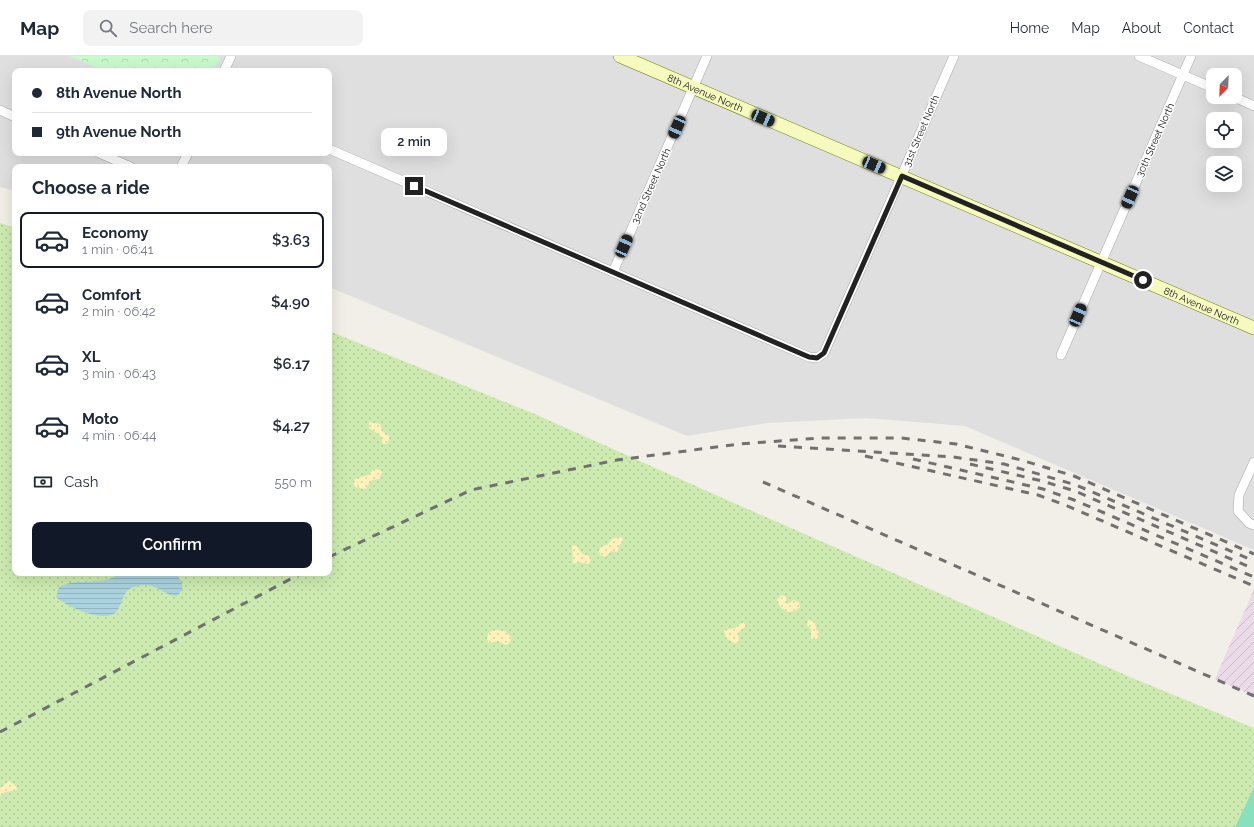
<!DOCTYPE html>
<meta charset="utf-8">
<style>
:root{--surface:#fff;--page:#f2f2f3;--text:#1f2937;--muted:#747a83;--line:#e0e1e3;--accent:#111827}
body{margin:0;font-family:Raleway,sans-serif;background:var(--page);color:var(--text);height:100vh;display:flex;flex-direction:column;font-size:15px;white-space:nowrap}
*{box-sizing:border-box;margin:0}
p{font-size:13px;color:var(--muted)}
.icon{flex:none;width:22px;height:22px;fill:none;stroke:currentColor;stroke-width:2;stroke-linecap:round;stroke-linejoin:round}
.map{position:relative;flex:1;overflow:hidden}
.panel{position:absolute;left:12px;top:108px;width:320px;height:412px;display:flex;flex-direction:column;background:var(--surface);border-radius:8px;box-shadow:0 4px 16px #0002}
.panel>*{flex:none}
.banner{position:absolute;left:12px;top:12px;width:320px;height:88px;border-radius:8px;box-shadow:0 4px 16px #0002;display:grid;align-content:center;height:88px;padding:0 20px;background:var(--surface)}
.needle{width:26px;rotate:203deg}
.buttons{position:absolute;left:1206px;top:12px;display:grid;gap:8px}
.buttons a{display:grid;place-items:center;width:36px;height:36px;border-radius:8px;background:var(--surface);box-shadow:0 4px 16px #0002;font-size:20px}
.end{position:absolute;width:18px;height:18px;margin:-9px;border:5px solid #222;background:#fff;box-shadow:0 0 0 2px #fff}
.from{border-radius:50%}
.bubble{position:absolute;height:28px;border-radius:8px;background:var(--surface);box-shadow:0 4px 16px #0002;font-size:13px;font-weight:600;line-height:28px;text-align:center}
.car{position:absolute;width:12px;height:24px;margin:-12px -6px;border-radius:5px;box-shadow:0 0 3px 1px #0007;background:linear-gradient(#222 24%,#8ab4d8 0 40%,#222 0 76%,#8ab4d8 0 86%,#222 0)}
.banner b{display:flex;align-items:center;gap:14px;height:38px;font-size:15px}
.banner b+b{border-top:1px solid var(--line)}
.banner i{width:10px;height:10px;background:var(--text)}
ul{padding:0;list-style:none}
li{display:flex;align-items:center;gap:12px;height:56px;margin:0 8px 6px;padding:0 12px;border:2px solid transparent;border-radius:8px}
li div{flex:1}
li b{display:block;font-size:15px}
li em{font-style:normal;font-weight:600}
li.on{border-color:var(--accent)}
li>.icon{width:36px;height:36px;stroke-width:1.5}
h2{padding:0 20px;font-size:18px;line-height:48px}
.pay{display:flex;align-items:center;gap:10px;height:44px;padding:0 20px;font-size:15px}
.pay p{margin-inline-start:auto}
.button{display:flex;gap:8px;margin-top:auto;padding:8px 20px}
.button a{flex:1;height:46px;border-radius:8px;background:var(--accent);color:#fff;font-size:16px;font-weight:600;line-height:46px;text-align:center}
header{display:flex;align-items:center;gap:24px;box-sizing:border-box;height:56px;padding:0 20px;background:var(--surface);border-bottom:1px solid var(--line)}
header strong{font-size:19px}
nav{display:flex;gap:22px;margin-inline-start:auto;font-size:14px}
.search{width:280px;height:36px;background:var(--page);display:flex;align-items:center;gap:10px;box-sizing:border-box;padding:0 14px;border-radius:8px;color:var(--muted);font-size:15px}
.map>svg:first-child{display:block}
.residential{fill:#e0dfdf;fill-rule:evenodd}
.industrial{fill:url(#industrial-furrows)}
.grass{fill:url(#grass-dots)}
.sand{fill:url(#sand-dots)}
.park{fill:url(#park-crowns)}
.pitch{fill:#88e0be}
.water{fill:url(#water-rules)}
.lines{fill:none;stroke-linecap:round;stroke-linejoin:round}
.street-casing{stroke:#a9a9a9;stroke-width:10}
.secondary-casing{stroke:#707d05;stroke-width:14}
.street{stroke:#fff;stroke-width:9}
.secondary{stroke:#f7fabf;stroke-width:13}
.rail{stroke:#707070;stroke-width:3;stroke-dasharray:8 8;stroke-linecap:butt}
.route{stroke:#222;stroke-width:5}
.labels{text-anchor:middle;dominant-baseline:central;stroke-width:3;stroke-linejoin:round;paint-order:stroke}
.street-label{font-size:10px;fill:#222;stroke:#fff}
</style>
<header>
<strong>Map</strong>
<div class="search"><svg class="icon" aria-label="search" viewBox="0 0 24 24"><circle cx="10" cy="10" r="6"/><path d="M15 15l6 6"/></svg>Search here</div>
<nav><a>Home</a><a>Map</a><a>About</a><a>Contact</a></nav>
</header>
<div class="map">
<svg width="1254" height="771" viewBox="0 0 1254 771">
<defs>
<pattern id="industrial-furrows" width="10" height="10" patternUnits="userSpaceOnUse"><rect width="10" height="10" fill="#ebdbe8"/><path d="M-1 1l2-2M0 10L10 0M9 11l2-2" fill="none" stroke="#c9bcc7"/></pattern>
<pattern id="grass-dots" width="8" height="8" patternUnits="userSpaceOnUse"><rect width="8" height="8" fill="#cdebb0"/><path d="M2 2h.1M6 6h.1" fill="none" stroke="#b0c997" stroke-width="1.8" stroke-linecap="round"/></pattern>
<pattern id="sand-dots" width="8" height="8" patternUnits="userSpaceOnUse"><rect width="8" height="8" fill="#fff1ba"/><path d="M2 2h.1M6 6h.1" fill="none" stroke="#dacea0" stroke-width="1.8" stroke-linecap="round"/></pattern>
<pattern id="park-crowns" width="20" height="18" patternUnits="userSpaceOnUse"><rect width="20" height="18" fill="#c8facc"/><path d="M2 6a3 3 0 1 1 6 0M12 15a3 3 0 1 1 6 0" fill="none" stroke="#acd6af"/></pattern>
<pattern id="water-rules" width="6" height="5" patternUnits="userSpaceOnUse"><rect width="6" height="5" fill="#aad3df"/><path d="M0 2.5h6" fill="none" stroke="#92b5bf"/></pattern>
</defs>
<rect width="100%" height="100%" fill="#f2efe9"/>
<path class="residential" d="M0,0H1254V494L965,370L866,362L767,367L687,380L329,231V111H15V135L0,131ZM15,15H329V97H15ZM1213,19H1235V41H1213ZM1213,63H1235V85H1213ZM1213,107H1235V129H1213Z"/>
<polygon class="industrial" points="1254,533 1254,640 1215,623"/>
<polygon class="grass" points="0,167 15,172 15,517 329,517 329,275 537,359 727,444 1130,621 1254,672 1254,731 1235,771 0,771"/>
<g class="sand">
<polygon points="369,366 380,368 383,376 390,381 387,388 383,388 381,380 369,372"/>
<polygon points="374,413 380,414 382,416 379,423 372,424 365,433 355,431 353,427 355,423 368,419"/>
<polygon points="619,481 622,482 623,486 620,488 617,496 611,495 605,501 600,499 599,494 602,490 607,489 612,483"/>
<polygon points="572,489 577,490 582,498 589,500 591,503 589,508 579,506 573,508"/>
<polygon points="782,539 786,541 786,548 790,547 793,544 799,546 800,551 795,555 788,556 780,551 777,544"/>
<polygon points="808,564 815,566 816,573 819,577 817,583 811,583 811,573 807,569"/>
<polygon points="743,566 746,570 738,577 739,585 738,587 734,587 726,582 724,574 735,572"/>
<polygon points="494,574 505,575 512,582 509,587 506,589 498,585 489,587 487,583 488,577"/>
<polygon points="9,725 16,730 17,734 5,736 0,740 0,732"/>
</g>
<polygon class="park" points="69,0 220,0 214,15 104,15"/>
<polygon class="pitch" points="1254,731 1254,771 1235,771"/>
<path class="water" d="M120,517H176L182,527V534L177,540C164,541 158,525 137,530C122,533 124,545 117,555C107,569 65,550 56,541L59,531C80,520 98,533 120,517Z"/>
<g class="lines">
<defs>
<g id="street">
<polyline points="1139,0 1213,32"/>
<polyline points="224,15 231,0"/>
<polyline points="1234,41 1254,50"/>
<polyline points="0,54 15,61"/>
<polyline points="329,93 809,301 817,302 824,297 954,0"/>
<polyline points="99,97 131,111"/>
<polyline points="181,111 188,97"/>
<polyline points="613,216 707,0"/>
<polyline points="1061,299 1191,0"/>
<polyline points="1254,406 1239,439 1238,455 1249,467 1254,469"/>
</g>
<g id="secondary">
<path id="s1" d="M620,0L1254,272"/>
</g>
</defs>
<use href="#street" class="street-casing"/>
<use href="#secondary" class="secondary-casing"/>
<use href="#street" class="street"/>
<use href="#secondary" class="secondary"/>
<g class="rail">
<polyline points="778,390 953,401 1004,408 1076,429 1254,505"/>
<polyline points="865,400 1038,439 1065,449 1254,530"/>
<polyline points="913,403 1043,433 1074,444 1254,521"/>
<polyline points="970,408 1042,425 1075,435 1254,513"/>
<polyline points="763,426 1254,640"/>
<polyline points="329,501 471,434 617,404 739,388 820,382 901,382 956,388 1021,404 1074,420 1254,498"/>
<polyline points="0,676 302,517"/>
</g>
</g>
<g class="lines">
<polyline class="route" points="414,130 809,301 817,302 824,297 902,120 1143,224"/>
</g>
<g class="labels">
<g class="street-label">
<text stroke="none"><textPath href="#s1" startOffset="93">8th Avenue North</textPath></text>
<text transform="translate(921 75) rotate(-67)">31st Street North</text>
<text transform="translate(1155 84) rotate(-66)">30th Street North</text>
<text transform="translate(651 130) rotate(-66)">32nd Street North</text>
<text stroke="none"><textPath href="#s1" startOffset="633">8th Avenue North</textPath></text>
</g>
</g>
</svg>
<div class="buttons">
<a><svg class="needle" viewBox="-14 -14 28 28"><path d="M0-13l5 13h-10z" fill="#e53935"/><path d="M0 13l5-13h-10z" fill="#747a83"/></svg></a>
<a><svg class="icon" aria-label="locate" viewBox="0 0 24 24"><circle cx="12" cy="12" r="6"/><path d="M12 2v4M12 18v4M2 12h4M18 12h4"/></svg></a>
<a><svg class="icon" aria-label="layers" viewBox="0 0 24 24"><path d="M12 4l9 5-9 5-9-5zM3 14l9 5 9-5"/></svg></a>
</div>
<i class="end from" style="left:1143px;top:224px"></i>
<i class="end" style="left:414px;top:130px"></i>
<div class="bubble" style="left:381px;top:72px;width:66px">2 min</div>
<i class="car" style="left:763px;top:62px;rotate:113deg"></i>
<i class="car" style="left:677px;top:71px;rotate:204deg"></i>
<i class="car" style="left:874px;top:109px;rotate:113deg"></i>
<i class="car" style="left:1130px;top:141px;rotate:204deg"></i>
<i class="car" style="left:624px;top:190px;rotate:24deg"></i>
<i class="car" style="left:1078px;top:259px;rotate:23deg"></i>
<div class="banner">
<b><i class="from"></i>8th Avenue North</b>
<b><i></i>9th Avenue North</b>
</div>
<section class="panel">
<h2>Choose a ride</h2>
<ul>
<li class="on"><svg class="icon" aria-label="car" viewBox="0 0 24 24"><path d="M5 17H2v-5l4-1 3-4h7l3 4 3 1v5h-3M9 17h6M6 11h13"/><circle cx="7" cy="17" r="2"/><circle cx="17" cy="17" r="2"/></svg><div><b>Economy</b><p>1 min · 06:41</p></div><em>$3.63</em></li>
<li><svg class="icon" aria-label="car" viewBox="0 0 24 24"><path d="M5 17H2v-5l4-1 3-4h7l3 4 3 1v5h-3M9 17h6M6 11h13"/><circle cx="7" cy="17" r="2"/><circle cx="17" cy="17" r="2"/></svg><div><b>Comfort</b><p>2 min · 06:42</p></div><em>$4.90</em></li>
<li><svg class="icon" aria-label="car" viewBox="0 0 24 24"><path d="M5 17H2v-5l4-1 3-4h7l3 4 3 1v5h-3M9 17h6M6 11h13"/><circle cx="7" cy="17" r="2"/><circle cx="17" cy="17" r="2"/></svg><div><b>XL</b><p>3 min · 06:43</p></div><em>$6.17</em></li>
<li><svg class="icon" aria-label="car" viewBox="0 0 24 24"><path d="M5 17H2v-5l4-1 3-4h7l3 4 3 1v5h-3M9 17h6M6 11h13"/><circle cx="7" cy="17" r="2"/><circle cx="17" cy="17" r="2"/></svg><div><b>Moto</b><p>4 min · 06:44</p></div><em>$4.27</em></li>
</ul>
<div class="pay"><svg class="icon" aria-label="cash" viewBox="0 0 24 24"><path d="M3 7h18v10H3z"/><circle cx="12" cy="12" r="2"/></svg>Cash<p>550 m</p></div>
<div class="button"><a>Confirm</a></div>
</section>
</div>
